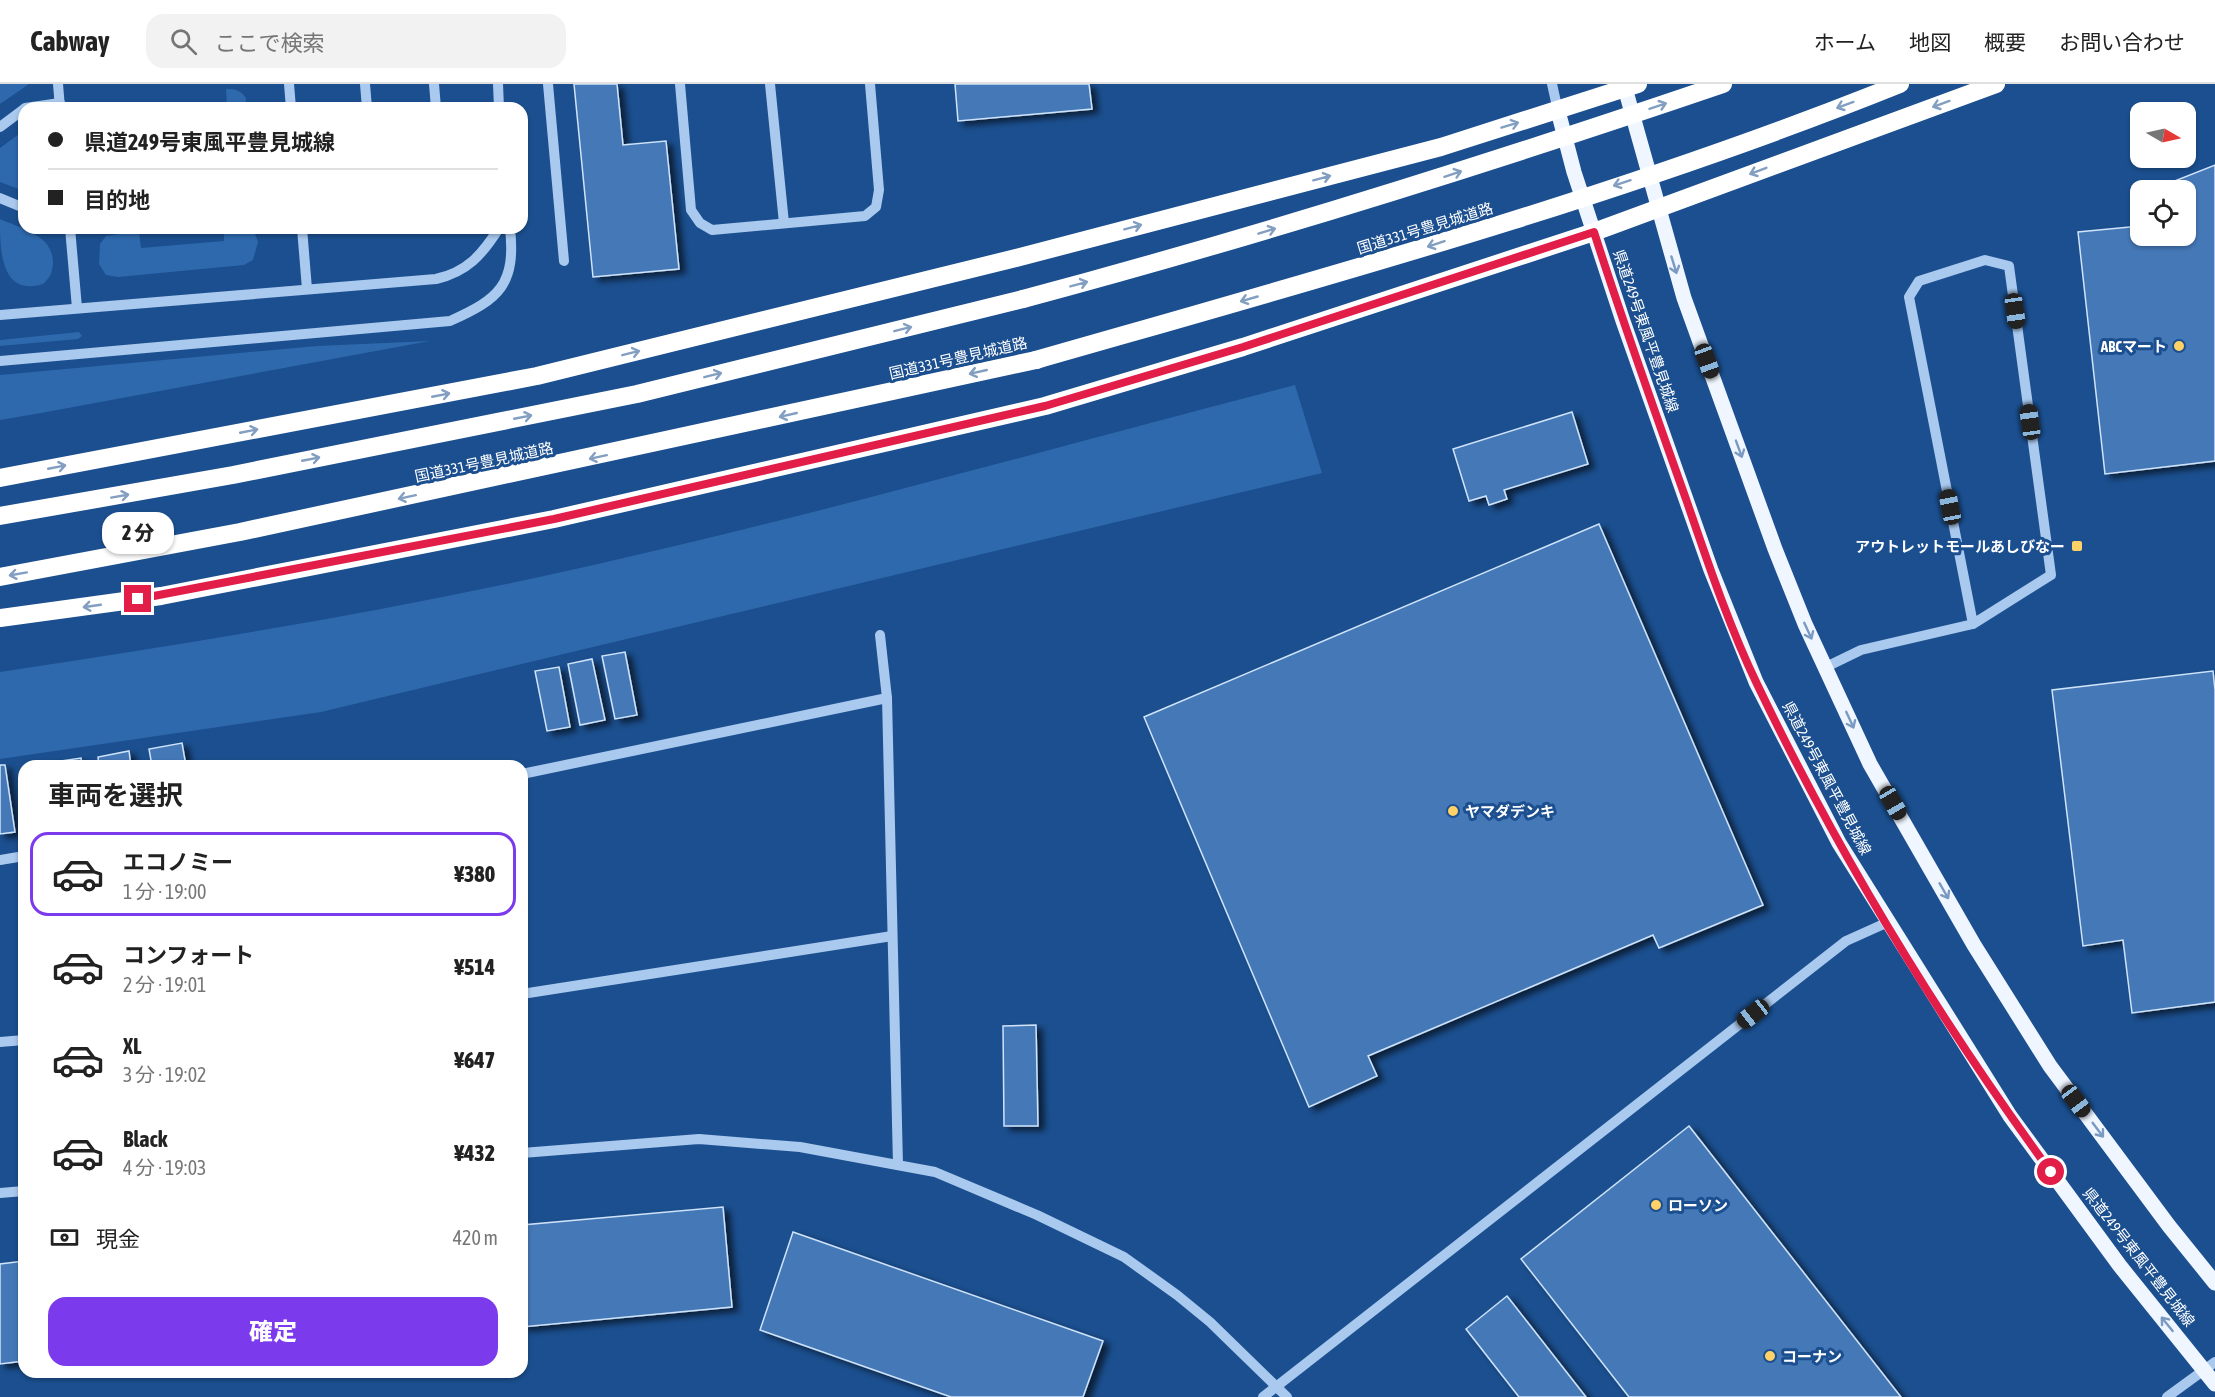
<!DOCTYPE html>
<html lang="ja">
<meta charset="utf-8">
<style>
:root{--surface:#fff;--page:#f2f2f2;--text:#222;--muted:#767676;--line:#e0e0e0;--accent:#7c3aed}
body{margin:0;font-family:"Asap Condensed","Noto Sans JP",sans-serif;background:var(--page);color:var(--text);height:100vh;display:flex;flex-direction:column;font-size:22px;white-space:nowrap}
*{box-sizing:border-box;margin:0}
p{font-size:20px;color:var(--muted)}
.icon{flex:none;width:33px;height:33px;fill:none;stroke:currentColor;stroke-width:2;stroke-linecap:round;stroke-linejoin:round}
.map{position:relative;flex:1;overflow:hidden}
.panel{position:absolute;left:18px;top:676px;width:510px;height:618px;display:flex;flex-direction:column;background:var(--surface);border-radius:18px;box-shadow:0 2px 4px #0004}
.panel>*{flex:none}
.hud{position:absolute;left:18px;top:18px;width:510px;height:132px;border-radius:18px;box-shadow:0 2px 4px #0004;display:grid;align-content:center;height:132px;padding:0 30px;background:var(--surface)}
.needle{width:39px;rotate:99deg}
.controls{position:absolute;left:2130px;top:18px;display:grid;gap:12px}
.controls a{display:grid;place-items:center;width:66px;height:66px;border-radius:12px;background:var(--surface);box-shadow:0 2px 4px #0004;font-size:30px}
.end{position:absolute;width:27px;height:27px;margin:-14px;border:8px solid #e11d48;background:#fff;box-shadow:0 0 0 3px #fff}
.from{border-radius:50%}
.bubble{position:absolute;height:42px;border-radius:18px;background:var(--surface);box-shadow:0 2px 4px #0004;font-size:20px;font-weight:800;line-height:42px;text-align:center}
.car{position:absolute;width:18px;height:36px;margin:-18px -9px;border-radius:8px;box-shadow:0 0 4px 2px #0007;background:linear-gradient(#222 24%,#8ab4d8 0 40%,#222 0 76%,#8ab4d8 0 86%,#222 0)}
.hud b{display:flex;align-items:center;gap:21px;height:57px;font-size:22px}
.hud b+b{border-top:2px solid var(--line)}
.hud i{width:15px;height:15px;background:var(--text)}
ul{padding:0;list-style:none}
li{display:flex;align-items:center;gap:18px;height:84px;margin:0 12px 9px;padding:0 18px;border:3px solid transparent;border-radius:18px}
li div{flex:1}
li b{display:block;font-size:22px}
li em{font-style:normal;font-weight:800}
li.current{border-color:var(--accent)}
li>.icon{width:54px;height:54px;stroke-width:1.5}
h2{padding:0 30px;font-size:27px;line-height:72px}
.pay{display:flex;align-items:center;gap:15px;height:66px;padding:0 30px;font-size:22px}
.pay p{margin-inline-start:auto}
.action{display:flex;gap:12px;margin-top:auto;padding:12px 30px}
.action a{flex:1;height:69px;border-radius:18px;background:var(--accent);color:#fff;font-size:24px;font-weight:800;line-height:69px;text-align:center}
header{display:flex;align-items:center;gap:36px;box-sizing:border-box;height:84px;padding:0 30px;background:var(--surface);border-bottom:2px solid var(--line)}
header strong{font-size:28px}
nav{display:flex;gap:33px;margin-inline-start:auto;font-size:21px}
.search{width:420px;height:54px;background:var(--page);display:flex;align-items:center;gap:15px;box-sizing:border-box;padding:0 21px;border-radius:18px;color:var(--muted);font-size:22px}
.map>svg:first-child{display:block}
.green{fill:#2e69ad}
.building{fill:#4478b7;stroke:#cfe3fa;stroke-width:1.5;filter:url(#shadow)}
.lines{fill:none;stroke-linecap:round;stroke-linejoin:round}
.minor{stroke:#a9c9ee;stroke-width:10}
.major{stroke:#f0f6ff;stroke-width:15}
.highway{stroke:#fff;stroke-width:18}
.highway-bridge{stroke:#fff;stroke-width:18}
.oneway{stroke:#829ec1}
.oneway2{stroke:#7b9ac1}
.route{stroke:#e11d48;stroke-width:8}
.poi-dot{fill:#ffd166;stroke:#1b4f8f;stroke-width:2}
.labels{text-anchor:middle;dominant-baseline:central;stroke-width:6;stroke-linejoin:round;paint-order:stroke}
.street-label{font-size:15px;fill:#fff;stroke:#1b4f8f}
.poi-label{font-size:15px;font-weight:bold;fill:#fff;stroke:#1b4f8f;text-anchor:start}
</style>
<header>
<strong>Cabway</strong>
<div class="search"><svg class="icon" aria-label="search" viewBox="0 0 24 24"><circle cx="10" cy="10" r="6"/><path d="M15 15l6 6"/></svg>ここで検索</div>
<nav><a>ホーム</a><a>地図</a><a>概要</a><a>お問い合わせ</a></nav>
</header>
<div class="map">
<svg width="2215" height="1313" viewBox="0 0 2215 1313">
<defs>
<filter id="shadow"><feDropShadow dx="6" dy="4" stdDeviation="3" flood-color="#0009"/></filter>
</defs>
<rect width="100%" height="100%" fill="#1b4f8f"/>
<g class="green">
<polygon points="0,0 29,0 0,20"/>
<path d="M226,5C236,5 240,6 246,14L245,24H200L227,21Z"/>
<polygon points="22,48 24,48 24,107 0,98 0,64"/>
<path d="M0,135C22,145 54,151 53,180C52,189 50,194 43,200C0,213 0,165 0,135Z"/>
<polygon points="224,144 253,144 258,158 253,176 244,181 118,193 106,191 99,180 100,160 106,152 139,147 141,164 224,157"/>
<polygon points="79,248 82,252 78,255 0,262 0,256"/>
<polygon points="430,257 41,329 0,336 0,291 317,262"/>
<path d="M1295,301L1322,389L321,628L0,675V588C200,558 400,525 598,480C832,427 1063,361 1295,301Z"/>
</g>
<g class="building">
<polygon points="574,0 617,0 623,61 666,57 679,185 593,193"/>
<polygon points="955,0 1089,0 1092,25 958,37"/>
<polygon points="2215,81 2215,377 2105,390 2078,148 2140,142 2140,152 2186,152 2186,106 2152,106"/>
<polygon points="2140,111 2140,123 2135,123 2133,114"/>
<polygon points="1572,328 1588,380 1504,406 1507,415 1489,421 1486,412 1469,417 1453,365"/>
<polygon points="1599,440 1763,821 1659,864 1653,851 1368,972 1377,992 1309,1023 1144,633"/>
<polygon points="625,568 637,631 615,635 602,572"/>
<polygon points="592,575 605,636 580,641 568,580"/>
<polygon points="559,583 570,643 547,647 535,587"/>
<polygon points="2213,587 2215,606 2215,918 2132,929 2123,856 2083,862 2052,606"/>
<polygon points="182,659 186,682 152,682 149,665"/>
<polygon points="129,667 131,682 99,682 98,673"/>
<polygon points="81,674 82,682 27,682"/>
<polygon points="0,681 5,681 15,748 0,750"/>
<polygon points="1036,941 1038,1042 1004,1042 1003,942"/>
<polygon points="1689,1042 1901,1313 1629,1313 1521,1175"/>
<polygon points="723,1123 732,1223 522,1243 522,1141"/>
<polygon points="793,1148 1103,1257 1083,1313 951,1313 760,1246"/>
<polygon points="24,1177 24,1277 0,1280 0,1180"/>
<polygon points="1507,1212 1586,1313 1519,1313 1466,1245"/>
</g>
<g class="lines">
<g class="minor">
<polyline points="58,0 60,24"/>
<polyline points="289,0 291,24"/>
<polyline points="365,0 367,24"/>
<polyline points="434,0 436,24"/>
<polyline points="498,0 499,24"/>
<polyline points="548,0 564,177"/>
<polyline points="680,0 691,126 700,139 712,146 865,132 876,123 879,106 870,0"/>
<polyline points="770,0 784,139"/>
<polyline points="1552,0 1558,27"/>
<polyline points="25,24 60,19"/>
<polyline points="0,43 24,25"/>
<polyline points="0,114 24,124"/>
<polyline points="70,144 77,224"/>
<polyline points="302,144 307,205"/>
<path d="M0,231L436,195C467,188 482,171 499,144"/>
<path d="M0,277L450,237C500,215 516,200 510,144"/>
<polyline points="880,551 887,614 898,1081"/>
<polyline points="1826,583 1861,566 1973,540 2051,491 2009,182 1985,176 1919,197 1909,213 1973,540"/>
<polyline points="522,690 887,614"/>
<polyline points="0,776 24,772"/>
<polyline points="522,910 892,852"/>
<polyline points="0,958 24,956"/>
<polyline points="522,1069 699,1055 800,1063 935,1088 1037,1131 1124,1173 1177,1211 1210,1238 1287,1313"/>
<polyline points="0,1109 24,1107"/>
<polyline points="1263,1313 1846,857 1886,839"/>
<polyline points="2167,1313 2215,1278"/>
</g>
<g class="major">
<polyline points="1625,4 1684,214 1775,465 1805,540 1870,680 1974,861 2050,982 2169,1142 2215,1199"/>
<polyline points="1558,27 1574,88 1623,237 1711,486 1756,598 1839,759 2010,1032 2120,1182 2215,1300"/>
</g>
<g class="highway">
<polyline points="0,394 537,292 1016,174 1441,63 1638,0"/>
<polyline points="0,432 233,391 637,310 1023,215"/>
<polyline points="0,493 240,448 1036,276"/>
<polyline points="0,534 161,512 554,435 1045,322 1243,263 1594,148 1996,0"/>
</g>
<g class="highway-bridge">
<path d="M1023,215C1259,152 1491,79 1723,0"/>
<path d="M1036,276C1326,193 1619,113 1900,0"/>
</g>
</g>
<defs><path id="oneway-shaft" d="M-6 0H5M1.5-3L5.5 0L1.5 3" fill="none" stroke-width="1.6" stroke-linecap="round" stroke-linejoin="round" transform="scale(1.5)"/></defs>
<g class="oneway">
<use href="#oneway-shaft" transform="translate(1941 20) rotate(160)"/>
<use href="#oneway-shaft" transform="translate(1845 21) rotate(160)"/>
<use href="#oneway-shaft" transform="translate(1658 22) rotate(-19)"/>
<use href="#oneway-shaft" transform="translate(1510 41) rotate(-17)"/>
<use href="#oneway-shaft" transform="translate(1758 87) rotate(159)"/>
<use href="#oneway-shaft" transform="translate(1453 90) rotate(-18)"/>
<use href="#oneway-shaft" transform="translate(1322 94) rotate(-15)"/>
<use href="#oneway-shaft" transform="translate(1622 99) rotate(162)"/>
<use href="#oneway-shaft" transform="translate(1133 143) rotate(-15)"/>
<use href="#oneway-shaft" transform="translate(1267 147) rotate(-17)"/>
<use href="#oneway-shaft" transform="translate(1436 160) rotate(162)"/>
<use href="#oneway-shaft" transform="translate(1079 200) rotate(-15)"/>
<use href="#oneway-shaft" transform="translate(1249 215) rotate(164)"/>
<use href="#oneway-shaft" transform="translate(903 245) rotate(-14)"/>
<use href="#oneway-shaft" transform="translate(631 269) rotate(-14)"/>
<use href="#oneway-shaft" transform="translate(978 288) rotate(167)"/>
<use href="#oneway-shaft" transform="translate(713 291) rotate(-14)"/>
<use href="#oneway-shaft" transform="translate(441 311) rotate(-11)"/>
<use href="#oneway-shaft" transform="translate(788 331) rotate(167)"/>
<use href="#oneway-shaft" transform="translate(523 333) rotate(-11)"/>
<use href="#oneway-shaft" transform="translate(249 347) rotate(-11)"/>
<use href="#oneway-shaft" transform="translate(598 373) rotate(168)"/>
<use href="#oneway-shaft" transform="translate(311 375) rotate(-11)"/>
<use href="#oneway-shaft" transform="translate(57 383) rotate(-11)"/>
<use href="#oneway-shaft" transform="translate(120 412) rotate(-10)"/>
<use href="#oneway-shaft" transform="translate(407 413) rotate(168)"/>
<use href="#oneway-shaft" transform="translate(18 490) rotate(170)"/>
<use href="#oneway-shaft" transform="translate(92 522) rotate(172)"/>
</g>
<g class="oneway2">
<use href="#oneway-shaft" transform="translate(1674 181) rotate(73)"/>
<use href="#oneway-shaft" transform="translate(1739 365) rotate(70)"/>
<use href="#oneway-shaft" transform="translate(1808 547) rotate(65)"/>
<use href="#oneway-shaft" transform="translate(1850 636) rotate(65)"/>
<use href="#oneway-shaft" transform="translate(1944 807) rotate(60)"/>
<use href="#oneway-shaft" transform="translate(2098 1046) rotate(53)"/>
<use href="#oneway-shaft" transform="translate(2167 1240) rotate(-129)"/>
</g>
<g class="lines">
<path class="route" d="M138,515L554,435L1045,322L1243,263L1594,148C1623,239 1655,328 1687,418C1708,479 1729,542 1757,600C1839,771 1939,935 2051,1088"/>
</g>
<g class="poi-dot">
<circle cx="2179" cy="262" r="6"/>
<rect x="2071" y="456" width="12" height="12" rx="3"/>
<circle cx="1453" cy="727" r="6"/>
<circle cx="1656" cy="1121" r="6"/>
<circle cx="1770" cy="1272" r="6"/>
</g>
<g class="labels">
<g class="street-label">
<text transform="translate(1425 144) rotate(-17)">国道331号豊見城道路</text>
<text transform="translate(1646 247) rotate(71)">県道249号東風平豊見城線</text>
<text transform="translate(958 274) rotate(-13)">国道331号豊見城道路</text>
<text transform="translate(484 378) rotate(-12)">国道331号豊見城道路</text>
<text transform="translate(1827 694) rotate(62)">県道249号東風平豊見城線</text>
<text transform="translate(2139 1173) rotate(52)">県道249号東風平豊見城線</text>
</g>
<g class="poi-label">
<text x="2167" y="262" text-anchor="end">ABCマート</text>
<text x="2065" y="462" text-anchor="end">アウトレットモールあしびなー</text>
<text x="1465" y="727">ヤマダデンキ</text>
<text x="1668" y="1121">ローソン</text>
<text x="1782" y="1272">コーナン</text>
</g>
</g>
</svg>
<div class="controls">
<a><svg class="needle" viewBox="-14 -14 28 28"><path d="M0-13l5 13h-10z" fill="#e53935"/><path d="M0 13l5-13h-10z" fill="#767676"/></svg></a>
<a><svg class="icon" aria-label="locate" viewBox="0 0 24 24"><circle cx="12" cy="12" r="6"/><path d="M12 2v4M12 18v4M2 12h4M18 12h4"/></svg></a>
</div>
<i class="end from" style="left:2051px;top:1088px"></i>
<i class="end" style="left:138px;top:515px"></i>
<div class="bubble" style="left:102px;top:428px;width:72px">2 分</div>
<i class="car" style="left:2015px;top:227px;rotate:172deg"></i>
<i class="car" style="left:1707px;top:277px;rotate:160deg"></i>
<i class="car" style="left:2030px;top:338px;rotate:352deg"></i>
<i class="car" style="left:1950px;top:423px;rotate:349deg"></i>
<i class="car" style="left:1893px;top:719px;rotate:150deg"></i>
<i class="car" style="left:1753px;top:930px;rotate:232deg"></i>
<i class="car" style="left:2076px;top:1017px;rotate:143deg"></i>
<div class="hud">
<b><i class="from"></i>県道249号東風平豊見城線</b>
<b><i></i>目的地</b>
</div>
<section class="panel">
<h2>車両を選択</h2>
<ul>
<li class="current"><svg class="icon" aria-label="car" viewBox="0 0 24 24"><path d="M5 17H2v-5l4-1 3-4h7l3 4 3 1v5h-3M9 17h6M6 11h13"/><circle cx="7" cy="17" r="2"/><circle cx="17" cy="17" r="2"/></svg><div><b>エコノミー</b><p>1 分 · 19:00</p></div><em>¥380</em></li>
<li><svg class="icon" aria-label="car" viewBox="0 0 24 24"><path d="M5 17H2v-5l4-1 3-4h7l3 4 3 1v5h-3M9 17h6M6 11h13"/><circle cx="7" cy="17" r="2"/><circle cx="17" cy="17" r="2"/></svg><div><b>コンフォート</b><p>2 分 · 19:01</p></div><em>¥514</em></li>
<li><svg class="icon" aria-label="car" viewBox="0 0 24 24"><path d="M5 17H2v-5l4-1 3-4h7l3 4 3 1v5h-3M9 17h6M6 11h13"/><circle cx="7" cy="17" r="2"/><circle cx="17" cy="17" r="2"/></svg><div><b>XL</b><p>3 分 · 19:02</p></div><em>¥647</em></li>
<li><svg class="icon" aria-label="car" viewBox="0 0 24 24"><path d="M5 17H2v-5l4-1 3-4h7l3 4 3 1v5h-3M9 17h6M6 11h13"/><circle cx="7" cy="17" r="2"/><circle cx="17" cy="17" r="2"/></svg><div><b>Black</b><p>4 分 · 19:03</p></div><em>¥432</em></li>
</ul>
<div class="pay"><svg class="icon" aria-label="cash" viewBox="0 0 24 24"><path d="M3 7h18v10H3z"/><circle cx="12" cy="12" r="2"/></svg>現金<p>420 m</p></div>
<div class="action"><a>確定</a></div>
</section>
</div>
